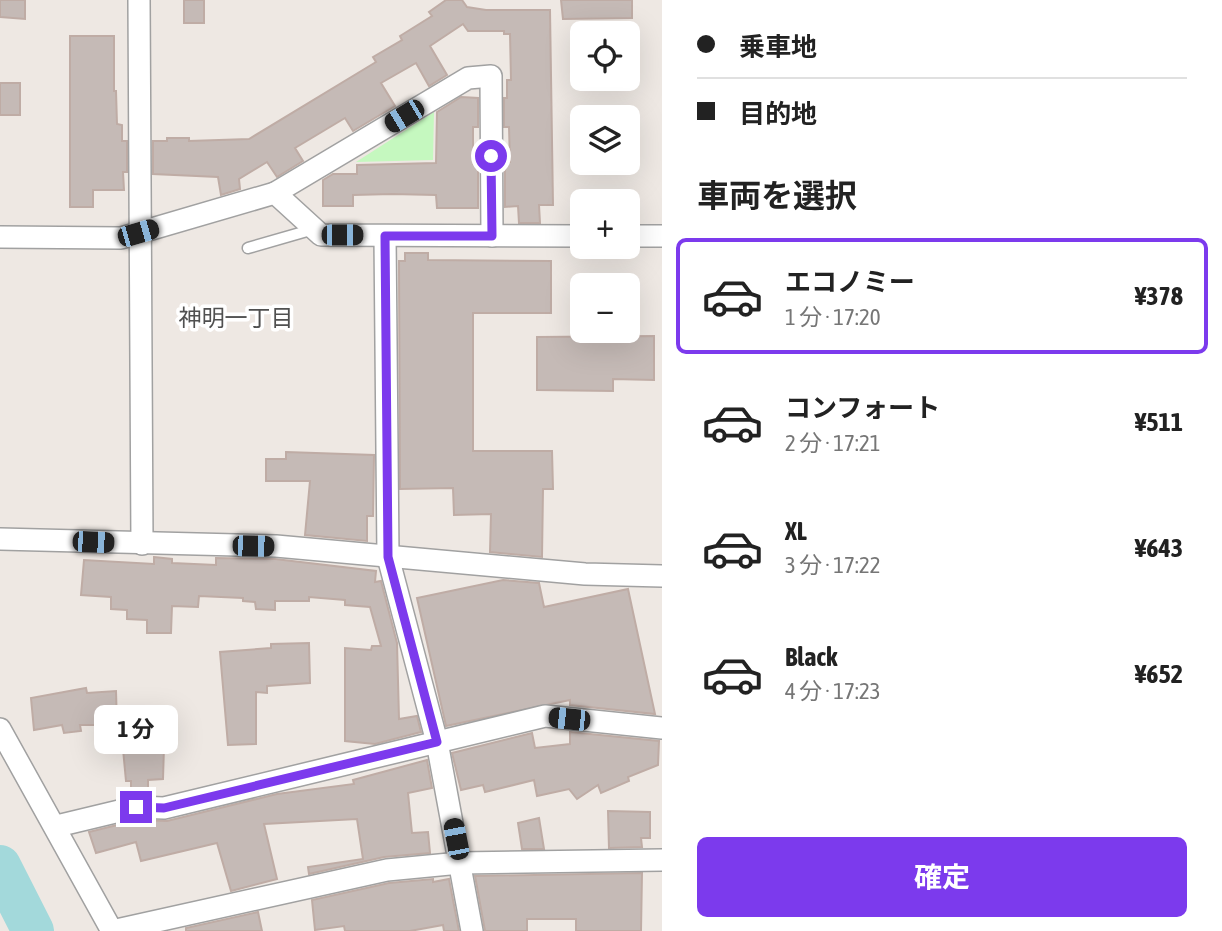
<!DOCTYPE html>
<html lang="ja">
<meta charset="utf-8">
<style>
:root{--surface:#fff;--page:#f2f2f2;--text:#222;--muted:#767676;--line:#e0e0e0;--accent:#7c3aed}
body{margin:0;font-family:"Asap Condensed","Noto Sans JP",sans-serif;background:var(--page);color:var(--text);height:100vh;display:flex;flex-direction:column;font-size:26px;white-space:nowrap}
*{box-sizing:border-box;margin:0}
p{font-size:23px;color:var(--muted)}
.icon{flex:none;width:38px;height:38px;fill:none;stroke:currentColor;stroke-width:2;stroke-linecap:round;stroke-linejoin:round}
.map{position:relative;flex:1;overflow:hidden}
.details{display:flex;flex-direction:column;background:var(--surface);width:560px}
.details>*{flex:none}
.banner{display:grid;align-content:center;height:154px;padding:0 35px;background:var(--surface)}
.controls{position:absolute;left:570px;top:21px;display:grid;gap:14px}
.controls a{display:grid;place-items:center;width:70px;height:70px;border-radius:10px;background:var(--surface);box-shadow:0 7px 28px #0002;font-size:35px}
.end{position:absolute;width:32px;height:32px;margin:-16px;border:9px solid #7c3aed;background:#fff;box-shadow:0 0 0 4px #fff}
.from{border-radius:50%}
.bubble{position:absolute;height:49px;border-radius:10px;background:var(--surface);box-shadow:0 7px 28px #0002;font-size:23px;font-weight:700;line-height:49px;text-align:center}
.car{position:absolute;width:21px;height:42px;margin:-21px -10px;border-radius:9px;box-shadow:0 0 5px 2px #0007;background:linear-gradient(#222 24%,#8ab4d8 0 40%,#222 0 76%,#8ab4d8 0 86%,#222 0)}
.banner b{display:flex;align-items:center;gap:24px;height:66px;font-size:26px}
.banner b+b{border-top:2px solid var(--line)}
.banner i{width:18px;height:18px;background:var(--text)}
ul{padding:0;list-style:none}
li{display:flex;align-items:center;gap:21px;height:116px;margin:0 14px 10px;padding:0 21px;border:4px solid transparent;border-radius:10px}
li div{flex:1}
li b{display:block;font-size:26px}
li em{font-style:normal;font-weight:700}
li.current{border-color:var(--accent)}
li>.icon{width:63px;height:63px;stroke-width:1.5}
h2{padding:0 35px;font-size:32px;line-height:84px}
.action{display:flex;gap:14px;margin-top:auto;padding:14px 35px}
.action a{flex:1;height:80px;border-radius:10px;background:var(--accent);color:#fff;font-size:28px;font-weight:700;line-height:80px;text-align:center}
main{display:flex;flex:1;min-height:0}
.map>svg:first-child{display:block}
.park{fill:#c5f8bf}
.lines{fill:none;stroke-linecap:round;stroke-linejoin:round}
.river{stroke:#a3d9db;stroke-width:42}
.building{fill:#c5bab6;stroke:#bfaca5;stroke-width:2}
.service-casing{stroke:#a1a1a1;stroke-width:13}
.minor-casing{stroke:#a1a1a1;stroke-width:24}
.service{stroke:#fff;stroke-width:10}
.minor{stroke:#fff;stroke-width:21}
.route{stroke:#7c3aed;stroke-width:9}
.labels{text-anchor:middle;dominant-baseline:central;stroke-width:7;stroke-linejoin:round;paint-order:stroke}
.neighbourhood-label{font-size:23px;fill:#505050;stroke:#fff}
</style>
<main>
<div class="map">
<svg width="662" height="931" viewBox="0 0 662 931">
<rect width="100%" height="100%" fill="#eee8e3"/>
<polygon class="park" points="434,112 433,160 356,162"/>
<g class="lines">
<polyline class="river" points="0,866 33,931"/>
</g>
<g class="building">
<polygon points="0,0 25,0 25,19 0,17"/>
<rect x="184" y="0" width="20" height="23"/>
<polygon points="446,0 462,0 467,7 486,10 550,10 553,205 539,205 540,223 519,223 518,206 505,207 505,163 510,162 509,127 504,127 504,98 507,98 507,80 511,80 510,34 504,34 504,31 468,31 463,24 430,46 447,75 429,86 416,63 381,83 395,106 353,131 345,118 295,148 303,161 277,177 267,162 239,179 240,189 221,195 218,177 153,174 153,141 167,141 167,138 189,138 189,141 249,139 376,62 373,57 402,40 400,36 432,16 429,12"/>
<polygon points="561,0 632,0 632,18 563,19"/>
<polygon points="70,36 114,36 114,91 116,91 117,124 122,125 122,141 127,141 127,172 123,172 124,190 93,190 93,207 70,207"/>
<rect x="0" y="83" width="20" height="32"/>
<polygon points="461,97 478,98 478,127 473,127 473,164 478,164 478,208 437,208 436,195 392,194 353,195 353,206 323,206 323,180 333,174 357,174 357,165 436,163 437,112"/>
<polygon points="405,253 428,253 428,260 551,261 551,313 473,313 473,451 552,451 553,489 543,489 542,557 490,552 491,514 454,515 453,488 400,489 399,261 405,261"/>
<polygon points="654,336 654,380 613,379 613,391 537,390 537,337"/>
<polygon points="286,452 374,455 373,516 367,516 367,541 305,535 310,481 266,481 266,459 286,459"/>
<polygon points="154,557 172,559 172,563 216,565 216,558 275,559 376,571 375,582 381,581 397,643 399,719 417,716 421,732 375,744 345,741 345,648 371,650 372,646 381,646 370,607 345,605 345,600 309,597 309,601 275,601 275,610 256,609 255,602 243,601 243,598 199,596 198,607 172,606 171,633 147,633 147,620 127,619 127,610 111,609 111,597 81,595 84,560 154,564"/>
<polygon points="503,580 539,583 544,607 628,589 655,714 570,705 570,700 446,726 417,598"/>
<polygon points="309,643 310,683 267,686 267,693 256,692 256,744 228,745 220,652 271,648 271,644"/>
<polygon points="86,688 87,693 116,691 117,725 80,725 81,731 64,733 62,725 34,730 31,698"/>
<polygon points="570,732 659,741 658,765 628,777 629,781 601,793 598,785 577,799 569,789 537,796 534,780 485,792 483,785 461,790 452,753 532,733 535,748 570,744"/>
<polygon points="164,746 163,779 148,780 148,794 131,795 131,781 126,781 123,749"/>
<polygon points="427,760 432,788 408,793 412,833 428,832 430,853 384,857 309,874 308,867 363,859 357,819 264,824 277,879 231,891 217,843 141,861 136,842 96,853 89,832 137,820 167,821 277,794 354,784 353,780"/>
<polygon points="608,811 650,812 650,838 641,838 642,847 609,848"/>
<polygon points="539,818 544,849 522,849 518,823"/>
<polygon points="642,873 641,931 576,931 576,919 527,919 527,931 485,931 475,876"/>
<polygon points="433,879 433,882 449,879 459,931 444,931 443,925 410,931 345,931 344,926 315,930 312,900 389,883"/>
<polygon points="258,912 262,931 186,931 186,928"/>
</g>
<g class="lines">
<defs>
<polyline id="service" points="248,248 314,229"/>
<g id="minor">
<polyline points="139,0 142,544"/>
<polyline points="275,193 468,78 491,76 492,236"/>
<polyline points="385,236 388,557 437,742 472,931"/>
<polyline points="628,236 662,236"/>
<polyline points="0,237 121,238 275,193 321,235 583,236"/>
<polyline points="0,539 276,546 585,574 662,576"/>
<polyline points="0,729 112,931"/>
<polyline points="57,826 136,807 164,808 545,716 662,728"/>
<polyline points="112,931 387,870 460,863 662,860"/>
</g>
</defs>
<use href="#service" class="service-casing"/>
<use href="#minor" class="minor-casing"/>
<use href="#service" class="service"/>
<use href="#minor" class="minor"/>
</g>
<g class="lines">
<polyline class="route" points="136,807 164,808 437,742 388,557 385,236 492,236 491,156"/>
</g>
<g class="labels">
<g class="neighbourhood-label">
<text x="236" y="318">神明一丁目</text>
</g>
</g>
</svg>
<div class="controls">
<a><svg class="icon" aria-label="locate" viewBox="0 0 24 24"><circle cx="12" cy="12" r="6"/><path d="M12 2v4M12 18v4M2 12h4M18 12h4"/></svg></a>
<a><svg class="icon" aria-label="layers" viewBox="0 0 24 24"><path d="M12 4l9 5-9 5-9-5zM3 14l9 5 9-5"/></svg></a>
<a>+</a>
<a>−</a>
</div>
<i class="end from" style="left:491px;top:156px"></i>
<i class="end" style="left:136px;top:807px"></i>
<div class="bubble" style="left:94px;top:705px;width:84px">1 分</div>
<i class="car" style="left:404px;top:116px;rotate:239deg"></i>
<i class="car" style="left:138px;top:233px;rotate:74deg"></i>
<i class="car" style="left:342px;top:235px;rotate:90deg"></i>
<i class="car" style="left:93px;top:542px;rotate:92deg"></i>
<i class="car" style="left:253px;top:546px;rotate:91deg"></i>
<i class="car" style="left:569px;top:719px;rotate:276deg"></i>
<i class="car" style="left:456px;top:839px;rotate:349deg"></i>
</div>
<section class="details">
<div class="banner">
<b><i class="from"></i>乗車地</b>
<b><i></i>目的地</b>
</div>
<h2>車両を選択</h2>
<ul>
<li class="current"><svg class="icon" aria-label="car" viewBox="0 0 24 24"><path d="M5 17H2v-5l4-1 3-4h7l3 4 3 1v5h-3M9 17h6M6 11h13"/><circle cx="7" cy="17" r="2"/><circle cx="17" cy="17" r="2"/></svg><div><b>エコノミー</b><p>1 分 · 17:20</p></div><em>¥378</em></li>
<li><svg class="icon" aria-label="car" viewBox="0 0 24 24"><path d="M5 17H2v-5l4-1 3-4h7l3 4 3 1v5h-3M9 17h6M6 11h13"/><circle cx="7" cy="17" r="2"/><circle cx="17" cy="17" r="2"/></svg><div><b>コンフォート</b><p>2 分 · 17:21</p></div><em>¥511</em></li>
<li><svg class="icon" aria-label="car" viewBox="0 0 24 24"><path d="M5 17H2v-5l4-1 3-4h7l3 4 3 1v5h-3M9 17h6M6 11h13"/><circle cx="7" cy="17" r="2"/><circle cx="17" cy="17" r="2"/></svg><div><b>XL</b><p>3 分 · 17:22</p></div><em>¥643</em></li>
<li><svg class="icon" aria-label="car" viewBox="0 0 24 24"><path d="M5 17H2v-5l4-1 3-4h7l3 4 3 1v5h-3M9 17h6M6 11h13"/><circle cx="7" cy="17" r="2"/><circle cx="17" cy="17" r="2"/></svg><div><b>Black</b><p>4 分 · 17:23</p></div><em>¥652</em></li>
</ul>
<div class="action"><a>確定</a></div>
</section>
</main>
